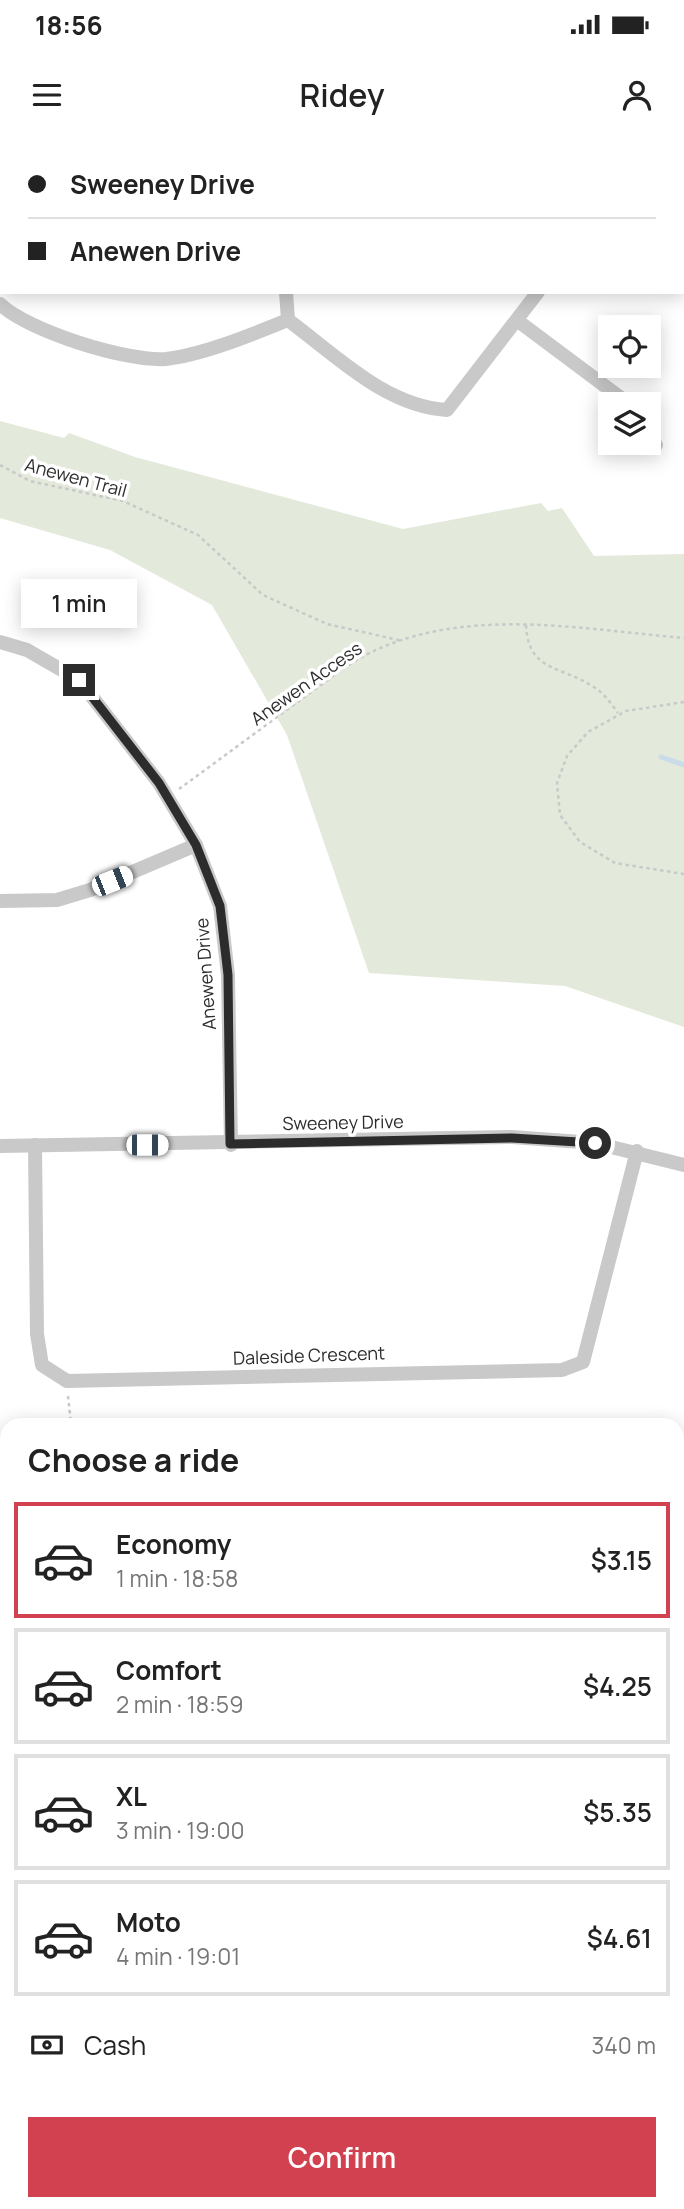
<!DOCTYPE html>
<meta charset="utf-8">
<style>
:root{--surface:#fff;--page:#f2f2f2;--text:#222;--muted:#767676;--line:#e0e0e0;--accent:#d1414f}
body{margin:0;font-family:Manrope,sans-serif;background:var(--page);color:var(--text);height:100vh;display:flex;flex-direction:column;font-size:26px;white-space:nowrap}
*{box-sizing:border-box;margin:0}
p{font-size:23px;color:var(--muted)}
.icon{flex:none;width:38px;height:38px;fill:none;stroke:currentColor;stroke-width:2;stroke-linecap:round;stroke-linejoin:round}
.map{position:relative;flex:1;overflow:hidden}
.sheet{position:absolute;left:0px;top:1278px;width:684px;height:793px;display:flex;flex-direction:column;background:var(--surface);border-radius:21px 21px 0 0;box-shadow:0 4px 18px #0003}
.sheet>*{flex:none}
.guide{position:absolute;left:0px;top:0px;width:684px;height:154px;box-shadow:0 4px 18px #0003;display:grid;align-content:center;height:154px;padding:0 28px;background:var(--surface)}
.tools{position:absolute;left:598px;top:175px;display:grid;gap:14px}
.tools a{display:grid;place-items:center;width:63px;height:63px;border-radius:0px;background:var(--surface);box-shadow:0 4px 18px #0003;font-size:35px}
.end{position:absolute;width:32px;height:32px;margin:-16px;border:9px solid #2c2c2c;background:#fff;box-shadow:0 0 0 4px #fff}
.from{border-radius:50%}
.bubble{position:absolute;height:49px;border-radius:0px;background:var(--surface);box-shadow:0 4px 18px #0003;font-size:23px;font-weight:600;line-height:49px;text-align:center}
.car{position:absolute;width:21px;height:42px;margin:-21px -10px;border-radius:9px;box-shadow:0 0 5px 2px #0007;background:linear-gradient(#fff 24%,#345 0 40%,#fff 0 76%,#345 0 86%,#fff 0)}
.guide b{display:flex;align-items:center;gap:24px;height:66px;font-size:26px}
.guide b+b{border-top:2px solid var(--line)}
.guide i{width:18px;height:18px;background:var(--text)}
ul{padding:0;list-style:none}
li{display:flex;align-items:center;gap:21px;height:116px;margin:0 14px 10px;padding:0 14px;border:4px solid var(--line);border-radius:0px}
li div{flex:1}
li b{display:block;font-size:26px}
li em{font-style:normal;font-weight:600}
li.selected{border-color:var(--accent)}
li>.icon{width:63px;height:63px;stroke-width:1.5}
h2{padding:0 28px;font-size:32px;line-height:84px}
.pay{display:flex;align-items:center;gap:18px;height:77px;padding:0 28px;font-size:26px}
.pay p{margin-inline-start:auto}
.button{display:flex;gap:14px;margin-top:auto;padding:14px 28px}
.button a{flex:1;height:80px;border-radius:0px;background:var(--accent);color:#fff;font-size:28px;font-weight:600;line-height:80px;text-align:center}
.status{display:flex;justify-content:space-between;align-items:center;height:49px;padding:0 35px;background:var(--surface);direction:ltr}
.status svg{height:19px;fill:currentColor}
header{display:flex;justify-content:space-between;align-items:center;height:91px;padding:0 28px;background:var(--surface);font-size:32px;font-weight:600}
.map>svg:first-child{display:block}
.green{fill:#e3e9db}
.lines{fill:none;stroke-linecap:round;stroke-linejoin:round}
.stream{stroke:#c9dce7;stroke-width:5}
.path{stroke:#c9c9c9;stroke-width:2.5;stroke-dasharray:3.5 3.5;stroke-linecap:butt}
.lane{stroke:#c9c9c9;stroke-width:7}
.street{stroke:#c9c9c9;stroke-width:14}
.rail-casing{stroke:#818181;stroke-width:8}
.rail{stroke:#fff;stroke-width:5;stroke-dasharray:16;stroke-linecap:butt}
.route{stroke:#2c2c2c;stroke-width:9}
.labels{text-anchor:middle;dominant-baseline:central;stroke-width:7;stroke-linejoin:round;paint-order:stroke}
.street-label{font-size:18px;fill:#2c2c2c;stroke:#fff}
</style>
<div class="status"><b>18:56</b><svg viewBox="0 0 49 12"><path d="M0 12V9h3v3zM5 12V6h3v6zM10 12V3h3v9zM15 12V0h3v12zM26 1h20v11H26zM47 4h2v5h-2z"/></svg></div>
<header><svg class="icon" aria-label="menu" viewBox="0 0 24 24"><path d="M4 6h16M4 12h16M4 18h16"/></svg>Ridey<svg class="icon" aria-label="person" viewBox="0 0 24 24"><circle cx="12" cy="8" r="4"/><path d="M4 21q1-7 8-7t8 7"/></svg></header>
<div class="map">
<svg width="684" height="2069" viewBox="0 0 684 2069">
<rect width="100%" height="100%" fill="#fff"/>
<polygon class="green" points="0,281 64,298 69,293 135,317 403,389 541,363 548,371 562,368 594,416 684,414 684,887 565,846 369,833 287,595 212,465 110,410 0,378"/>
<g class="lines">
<polyline class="stream" points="661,617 684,625"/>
<g class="path">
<polyline points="0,325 30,341 123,361 198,395 263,455 327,484 403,501"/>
<path d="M526,485C528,532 562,526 592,546C603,552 611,563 618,573"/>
<polyline points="684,562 626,571 588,592 567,616 557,643 560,675 580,702 615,723 684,734"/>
<path d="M179,649C219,620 259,590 299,561C319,547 339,530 360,518C458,464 578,489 684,498"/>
<polyline points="68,1256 71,1284"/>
</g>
<g class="lane">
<polyline points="0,1484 7,1483"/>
<polyline points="0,1725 7,1725"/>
<polyline points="169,2069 170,2063"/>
<polyline points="325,2069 326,2063"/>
</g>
<g class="street">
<polyline points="508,0 510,2"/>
<polyline points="645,2 646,0"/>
<polyline points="286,152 288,180"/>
<path d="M0,164C28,191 127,222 166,219C203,215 253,194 288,180C337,216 385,266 447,270L538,152"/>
<polyline points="518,181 629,264"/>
<polyline points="649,294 656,305"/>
<polyline points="0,502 27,510 79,540 159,643 196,705 220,766 228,835 231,1005"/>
<polyline points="0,761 57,760 90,750 196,705"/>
<polyline points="35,1005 37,1194 42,1225 67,1241 562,1230 583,1222 637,1011"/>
<polyline points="0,1006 512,997 595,1003 684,1025"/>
<polyline points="0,1405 7,1405"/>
</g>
<defs>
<g id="rail">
<polyline points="0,1820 7,1820"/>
<polyline points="0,1830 7,1830"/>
<polyline points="677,1846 684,1847"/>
<polyline points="677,1857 684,1857"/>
</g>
</defs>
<use href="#rail" class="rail-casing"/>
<use href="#rail" class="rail"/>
</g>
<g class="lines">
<polyline class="route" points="79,540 159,643 196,705 220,766 228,835 230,1004 512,998 595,1003"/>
</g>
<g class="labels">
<g class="street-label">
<text transform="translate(76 337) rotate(15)">Anewen Trail</text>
<text transform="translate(306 543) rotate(-35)">Anewen Access</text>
<text transform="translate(205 834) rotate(-94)">Anewen Drive</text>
<text transform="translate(343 982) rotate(-1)">Sweeney Drive</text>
<text transform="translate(309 1215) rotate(-2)">Daleside Crescent</text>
</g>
</g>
</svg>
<div class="tools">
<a><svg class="icon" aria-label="locate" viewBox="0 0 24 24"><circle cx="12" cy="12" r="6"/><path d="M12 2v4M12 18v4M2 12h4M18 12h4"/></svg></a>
<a><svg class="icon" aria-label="layers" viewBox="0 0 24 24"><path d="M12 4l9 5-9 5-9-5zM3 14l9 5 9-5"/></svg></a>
</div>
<i class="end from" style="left:595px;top:1003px"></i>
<i class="end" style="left:79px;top:540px"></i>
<div class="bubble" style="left:21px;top:439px;width:116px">1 min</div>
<i class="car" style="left:112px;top:741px;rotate:68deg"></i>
<i class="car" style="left:147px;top:1005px;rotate:90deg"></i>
<div class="guide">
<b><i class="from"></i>Sweeney Drive</b>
<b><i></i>Anewen Drive</b>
</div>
<section class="sheet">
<h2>Choose a ride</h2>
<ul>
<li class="selected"><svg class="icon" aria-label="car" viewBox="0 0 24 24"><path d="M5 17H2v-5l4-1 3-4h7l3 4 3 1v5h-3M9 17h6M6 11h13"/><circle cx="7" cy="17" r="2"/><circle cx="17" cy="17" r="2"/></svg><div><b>Economy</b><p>1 min · 18:58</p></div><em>$3.15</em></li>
<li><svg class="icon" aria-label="car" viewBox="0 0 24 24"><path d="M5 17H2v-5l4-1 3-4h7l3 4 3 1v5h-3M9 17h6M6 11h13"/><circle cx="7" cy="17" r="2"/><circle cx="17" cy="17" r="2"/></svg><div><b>Comfort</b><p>2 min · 18:59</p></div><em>$4.25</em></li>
<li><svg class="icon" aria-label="car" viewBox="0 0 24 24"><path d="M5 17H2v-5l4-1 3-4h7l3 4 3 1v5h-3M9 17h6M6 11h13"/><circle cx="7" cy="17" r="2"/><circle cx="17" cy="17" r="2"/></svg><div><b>XL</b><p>3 min · 19:00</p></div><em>$5.35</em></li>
<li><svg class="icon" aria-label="car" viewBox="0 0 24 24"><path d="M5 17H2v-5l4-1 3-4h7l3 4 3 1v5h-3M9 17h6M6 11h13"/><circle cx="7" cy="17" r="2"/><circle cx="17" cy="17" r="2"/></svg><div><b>Moto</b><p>4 min · 19:01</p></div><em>$4.61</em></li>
</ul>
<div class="pay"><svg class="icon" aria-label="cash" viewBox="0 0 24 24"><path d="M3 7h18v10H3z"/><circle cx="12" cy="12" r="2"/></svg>Cash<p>340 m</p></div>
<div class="button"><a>Confirm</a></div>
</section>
</div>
